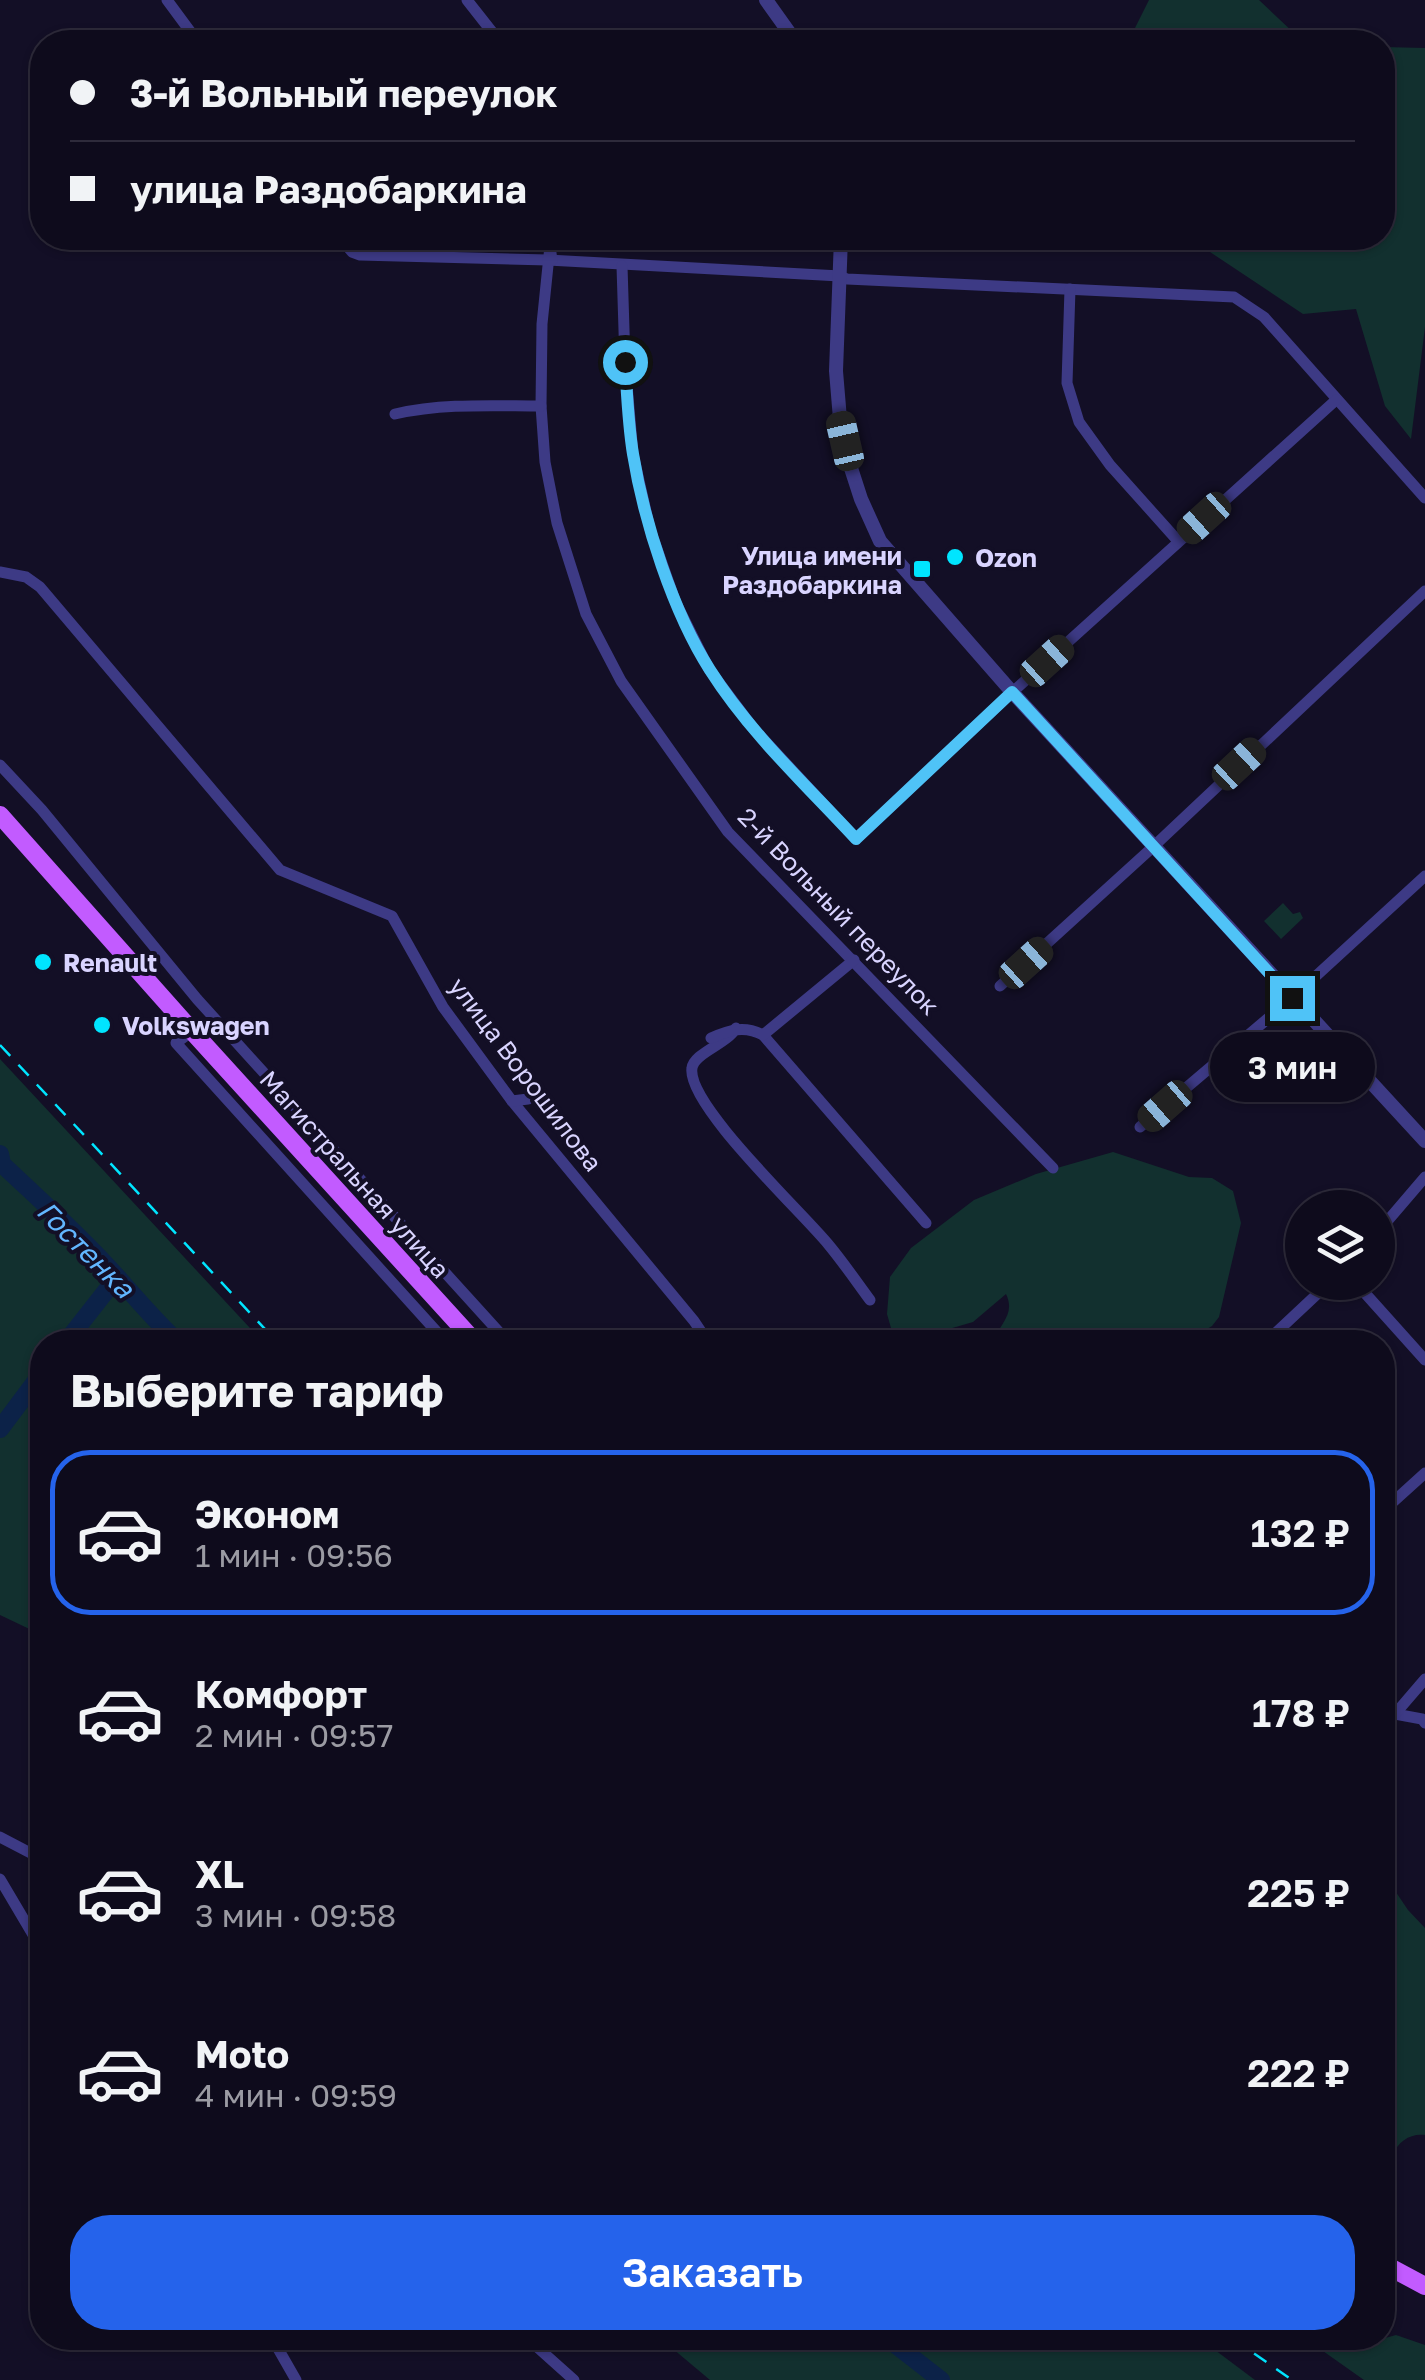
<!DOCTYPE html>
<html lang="ru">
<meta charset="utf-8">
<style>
:root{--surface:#0e0b1c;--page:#171425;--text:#f1f3f6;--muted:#9b9ba3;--line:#2e2b3b;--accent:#2563eb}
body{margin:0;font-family:"Golos Text",sans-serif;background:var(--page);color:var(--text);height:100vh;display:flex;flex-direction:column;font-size:38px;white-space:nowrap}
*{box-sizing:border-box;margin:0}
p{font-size:32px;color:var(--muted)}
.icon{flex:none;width:55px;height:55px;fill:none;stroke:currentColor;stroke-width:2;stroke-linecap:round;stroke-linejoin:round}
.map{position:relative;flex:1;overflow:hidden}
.side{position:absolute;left:30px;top:1330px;width:1365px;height:1020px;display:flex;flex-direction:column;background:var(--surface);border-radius:40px;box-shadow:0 2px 8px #0004,0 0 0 2px var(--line)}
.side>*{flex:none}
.top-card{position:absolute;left:30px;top:30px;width:1365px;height:220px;border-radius:40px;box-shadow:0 2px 8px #0004,0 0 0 2px var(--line);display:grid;align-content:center;height:220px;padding:0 40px;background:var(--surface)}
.fabs{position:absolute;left:1285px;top:1190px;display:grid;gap:20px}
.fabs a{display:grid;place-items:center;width:110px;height:110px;border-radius:50%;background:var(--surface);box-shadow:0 2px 8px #0004,0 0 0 2px var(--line);font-size:50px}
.end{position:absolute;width:45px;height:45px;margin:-22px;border:12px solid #4fc3f7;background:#111;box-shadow:0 0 0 5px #111}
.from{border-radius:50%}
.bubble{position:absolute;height:70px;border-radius:35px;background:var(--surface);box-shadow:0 2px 8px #0004,0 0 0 2px var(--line);font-size:32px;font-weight:600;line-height:70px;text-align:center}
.car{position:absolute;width:30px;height:60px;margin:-30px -15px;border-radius:12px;box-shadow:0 0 8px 2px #0007;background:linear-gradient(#222 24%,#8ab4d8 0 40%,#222 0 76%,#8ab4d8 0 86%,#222 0)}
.top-card b{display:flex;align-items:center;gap:35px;height:95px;font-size:38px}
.top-card b+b{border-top:2px solid var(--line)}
.top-card i{width:25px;height:25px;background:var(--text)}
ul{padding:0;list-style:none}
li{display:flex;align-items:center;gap:30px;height:165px;margin:0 20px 15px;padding:0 20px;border:5px solid transparent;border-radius:40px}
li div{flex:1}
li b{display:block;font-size:38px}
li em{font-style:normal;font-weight:600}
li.current{border-color:var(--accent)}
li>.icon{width:90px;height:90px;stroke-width:1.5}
h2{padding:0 40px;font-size:45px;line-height:120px}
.button{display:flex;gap:20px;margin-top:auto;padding:20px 40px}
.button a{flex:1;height:115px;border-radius:40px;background:var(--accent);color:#fff;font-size:40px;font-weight:600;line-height:115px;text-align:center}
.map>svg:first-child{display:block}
.green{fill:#12302f}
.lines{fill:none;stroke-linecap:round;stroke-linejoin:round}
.river{stroke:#0c2248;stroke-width:18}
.minor{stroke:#3d3a85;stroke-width:11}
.tertiary{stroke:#3d3a85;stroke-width:14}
.primary{stroke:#c25bff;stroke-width:18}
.rail{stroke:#00e5ff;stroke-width:2.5;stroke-dasharray:15 12;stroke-linecap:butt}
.route{stroke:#4fc3f7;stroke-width:12}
.poi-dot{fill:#00e5ff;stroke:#130f26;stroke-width:4}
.labels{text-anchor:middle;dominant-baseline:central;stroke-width:8;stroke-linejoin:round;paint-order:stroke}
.poi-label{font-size:25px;font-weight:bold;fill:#d9d4ff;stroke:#130f26;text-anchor:start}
.street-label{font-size:25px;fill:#d9d4ff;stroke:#130f26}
.water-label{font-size:28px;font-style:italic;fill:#62b6ff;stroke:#130f26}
</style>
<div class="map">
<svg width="1425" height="2380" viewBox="0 0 1425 2380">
<rect width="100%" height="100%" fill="#130f26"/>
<g class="green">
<polygon points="1149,0 1259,0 1295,34 1337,42 1128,42"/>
<polygon points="1383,47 1425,48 1425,327 1411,439 1385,406 1356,309 1303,314 1189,238 1382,238"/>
<polygon points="1283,903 1293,914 1300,912 1303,918 1281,939 1264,921"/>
<polygon points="0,1059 263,1342 42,1342 42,1635 0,1615"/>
<path d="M1113,1152L1189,1177L1212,1178L1233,1191L1241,1223L1219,1317L1212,1326L1186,1342H993C999,1324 1016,1315 1006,1294L973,1322L942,1331L933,1342H895L887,1314L890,1277L911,1248L974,1200L1036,1174Z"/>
<path d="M1383,1873L1408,1910L1425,1928V2135C1411,2133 1398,2141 1393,2155C1389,2165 1393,2177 1389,2188L1382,2186Z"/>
<polygon points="1396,2335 1425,2345 1425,2380 1364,2380 1306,2339 1290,2348 1278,2338 1350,2338 1364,2344"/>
<polygon points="660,2338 1199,2338 1255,2380 710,2380"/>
</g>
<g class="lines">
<g class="river">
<path d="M0,1154L2,1164C38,1198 75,1231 109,1268C132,1293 153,1319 178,1342"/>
<polyline points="66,1342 117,1277"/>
<polyline points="0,1429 42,1373"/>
<polyline points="887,2338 941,2380"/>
</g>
<g class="minor">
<polyline points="167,0 198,42"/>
<polyline points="467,0 500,42"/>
<polyline points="340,238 352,252 360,255 548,260 840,276 847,279 1234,297 1264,317 1425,498"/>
<polyline points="548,260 552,260 550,246 542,324 541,406 545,462 557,523 586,614 621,681 728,832 1053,1168"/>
<polyline points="622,266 625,362 633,454 650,529 676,603 709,669 754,729 856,839 1007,697 1336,400"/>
<polyline points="1070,289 1067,383 1079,422 1110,465 1178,541"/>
<path d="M395,414C444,403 492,406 541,406"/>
<polyline points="0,572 26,577 40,587 280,870 392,916 443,1007 512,1101 694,1321 708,1342"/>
<polyline points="0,765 42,810 197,999 508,1342"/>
<polyline points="1000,986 1154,846 1425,591"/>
<path d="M736,1028C727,1044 694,1053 692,1068C686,1104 802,1212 828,1244C843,1262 856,1281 870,1300"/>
<polyline points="192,1031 176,1043 446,1342"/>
<polyline points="763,1035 926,1223"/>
<path d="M711,1038C730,1030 744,1025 763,1035L854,960"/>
<polyline points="512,1101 528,1099"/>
<polyline points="1140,1127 1292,998 1425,876"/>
<polyline points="1378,1232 1425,1177"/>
<polyline points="1355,1282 1425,1360"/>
<polyline points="1266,1342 1330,1282"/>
<polyline points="1382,1512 1425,1473"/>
<polyline points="1395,1714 1422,1719 1425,1723"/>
<polyline points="1382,1717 1395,1714 1425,1679"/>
<polyline points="0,1837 42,1859"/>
<polyline points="0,1879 42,1950"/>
<polyline points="272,2338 296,2380"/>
<polyline points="527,2338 574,2380"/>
</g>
<g class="tertiary">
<polyline points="766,0 796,42"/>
<polyline points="841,238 836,371 840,419 849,462 861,499 880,541 1012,692 1425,1141"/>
</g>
<g class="primary">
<polyline points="0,815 192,1031 475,1342"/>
<polyline points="1382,2263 1425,2286"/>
</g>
<g class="rail">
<polyline points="0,1045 277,1342"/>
<polyline points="1232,2338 1292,2380"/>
</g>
</g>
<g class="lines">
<path class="route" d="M625,362C627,392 628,424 633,454C644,522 673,612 710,670C750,733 806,785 856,839L1012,692L1292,998"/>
</g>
<g class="poi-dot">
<circle cx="955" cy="557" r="10"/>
<rect x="912" y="559" width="20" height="20" rx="5"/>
<circle cx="43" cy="962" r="10"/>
<circle cx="102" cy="1025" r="10"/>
</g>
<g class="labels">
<g class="poi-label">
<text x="902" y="555" text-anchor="end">Улица имени<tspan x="902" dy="29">Раздобаркина</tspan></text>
<text x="975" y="557">Ozon</text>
<text x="63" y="962">Renault</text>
<text x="122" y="1025">Volkswagen</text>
</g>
<g class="street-label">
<text transform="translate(839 911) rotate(46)">2-й Вольный переулок</text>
<text transform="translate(526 1074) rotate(53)">улица Ворошилова</text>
<text transform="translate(355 1174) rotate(48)">Магистральная улица</text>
</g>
<g class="water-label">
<text transform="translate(86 1249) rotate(45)">Гостенка</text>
</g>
</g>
</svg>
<div class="fabs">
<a><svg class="icon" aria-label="layers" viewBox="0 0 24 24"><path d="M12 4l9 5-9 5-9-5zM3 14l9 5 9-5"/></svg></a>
</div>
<i class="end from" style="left:625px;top:362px"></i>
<i class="end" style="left:1292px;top:998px"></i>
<div class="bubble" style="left:1210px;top:1032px;width:165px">3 мин</div>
<i class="car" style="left:845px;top:441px;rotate:347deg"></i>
<i class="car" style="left:1204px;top:518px;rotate:228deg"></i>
<i class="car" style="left:1047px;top:661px;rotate:48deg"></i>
<i class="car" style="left:1239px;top:764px;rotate:47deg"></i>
<i class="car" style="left:1026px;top:963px;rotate:48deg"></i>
<i class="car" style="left:1165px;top:1106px;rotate:229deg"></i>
<div class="top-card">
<b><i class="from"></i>3-й Вольный переулок</b>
<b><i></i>улица Раздобаркина</b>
</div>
<section class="side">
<h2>Выберите тариф</h2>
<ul>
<li class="current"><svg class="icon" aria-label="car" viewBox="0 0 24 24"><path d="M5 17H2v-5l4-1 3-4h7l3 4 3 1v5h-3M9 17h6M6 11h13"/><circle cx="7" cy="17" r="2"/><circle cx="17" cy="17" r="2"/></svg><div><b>Эконом</b><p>1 мин · 09:56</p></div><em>132 ₽</em></li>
<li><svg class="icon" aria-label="car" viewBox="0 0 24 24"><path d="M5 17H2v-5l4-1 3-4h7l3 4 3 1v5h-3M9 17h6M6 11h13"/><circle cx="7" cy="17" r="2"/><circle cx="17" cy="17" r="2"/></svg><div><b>Комфорт</b><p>2 мин · 09:57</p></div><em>178 ₽</em></li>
<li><svg class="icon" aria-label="car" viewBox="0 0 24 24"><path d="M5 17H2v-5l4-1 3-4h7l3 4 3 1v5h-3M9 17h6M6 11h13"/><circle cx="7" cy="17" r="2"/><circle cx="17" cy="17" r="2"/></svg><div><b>XL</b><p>3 мин · 09:58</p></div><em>225 ₽</em></li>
<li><svg class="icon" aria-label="car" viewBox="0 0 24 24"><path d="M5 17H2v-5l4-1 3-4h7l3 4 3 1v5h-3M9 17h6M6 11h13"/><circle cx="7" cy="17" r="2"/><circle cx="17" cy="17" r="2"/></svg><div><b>Moto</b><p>4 мин · 09:59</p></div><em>222 ₽</em></li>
</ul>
<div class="button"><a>Заказать</a></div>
</section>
</div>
